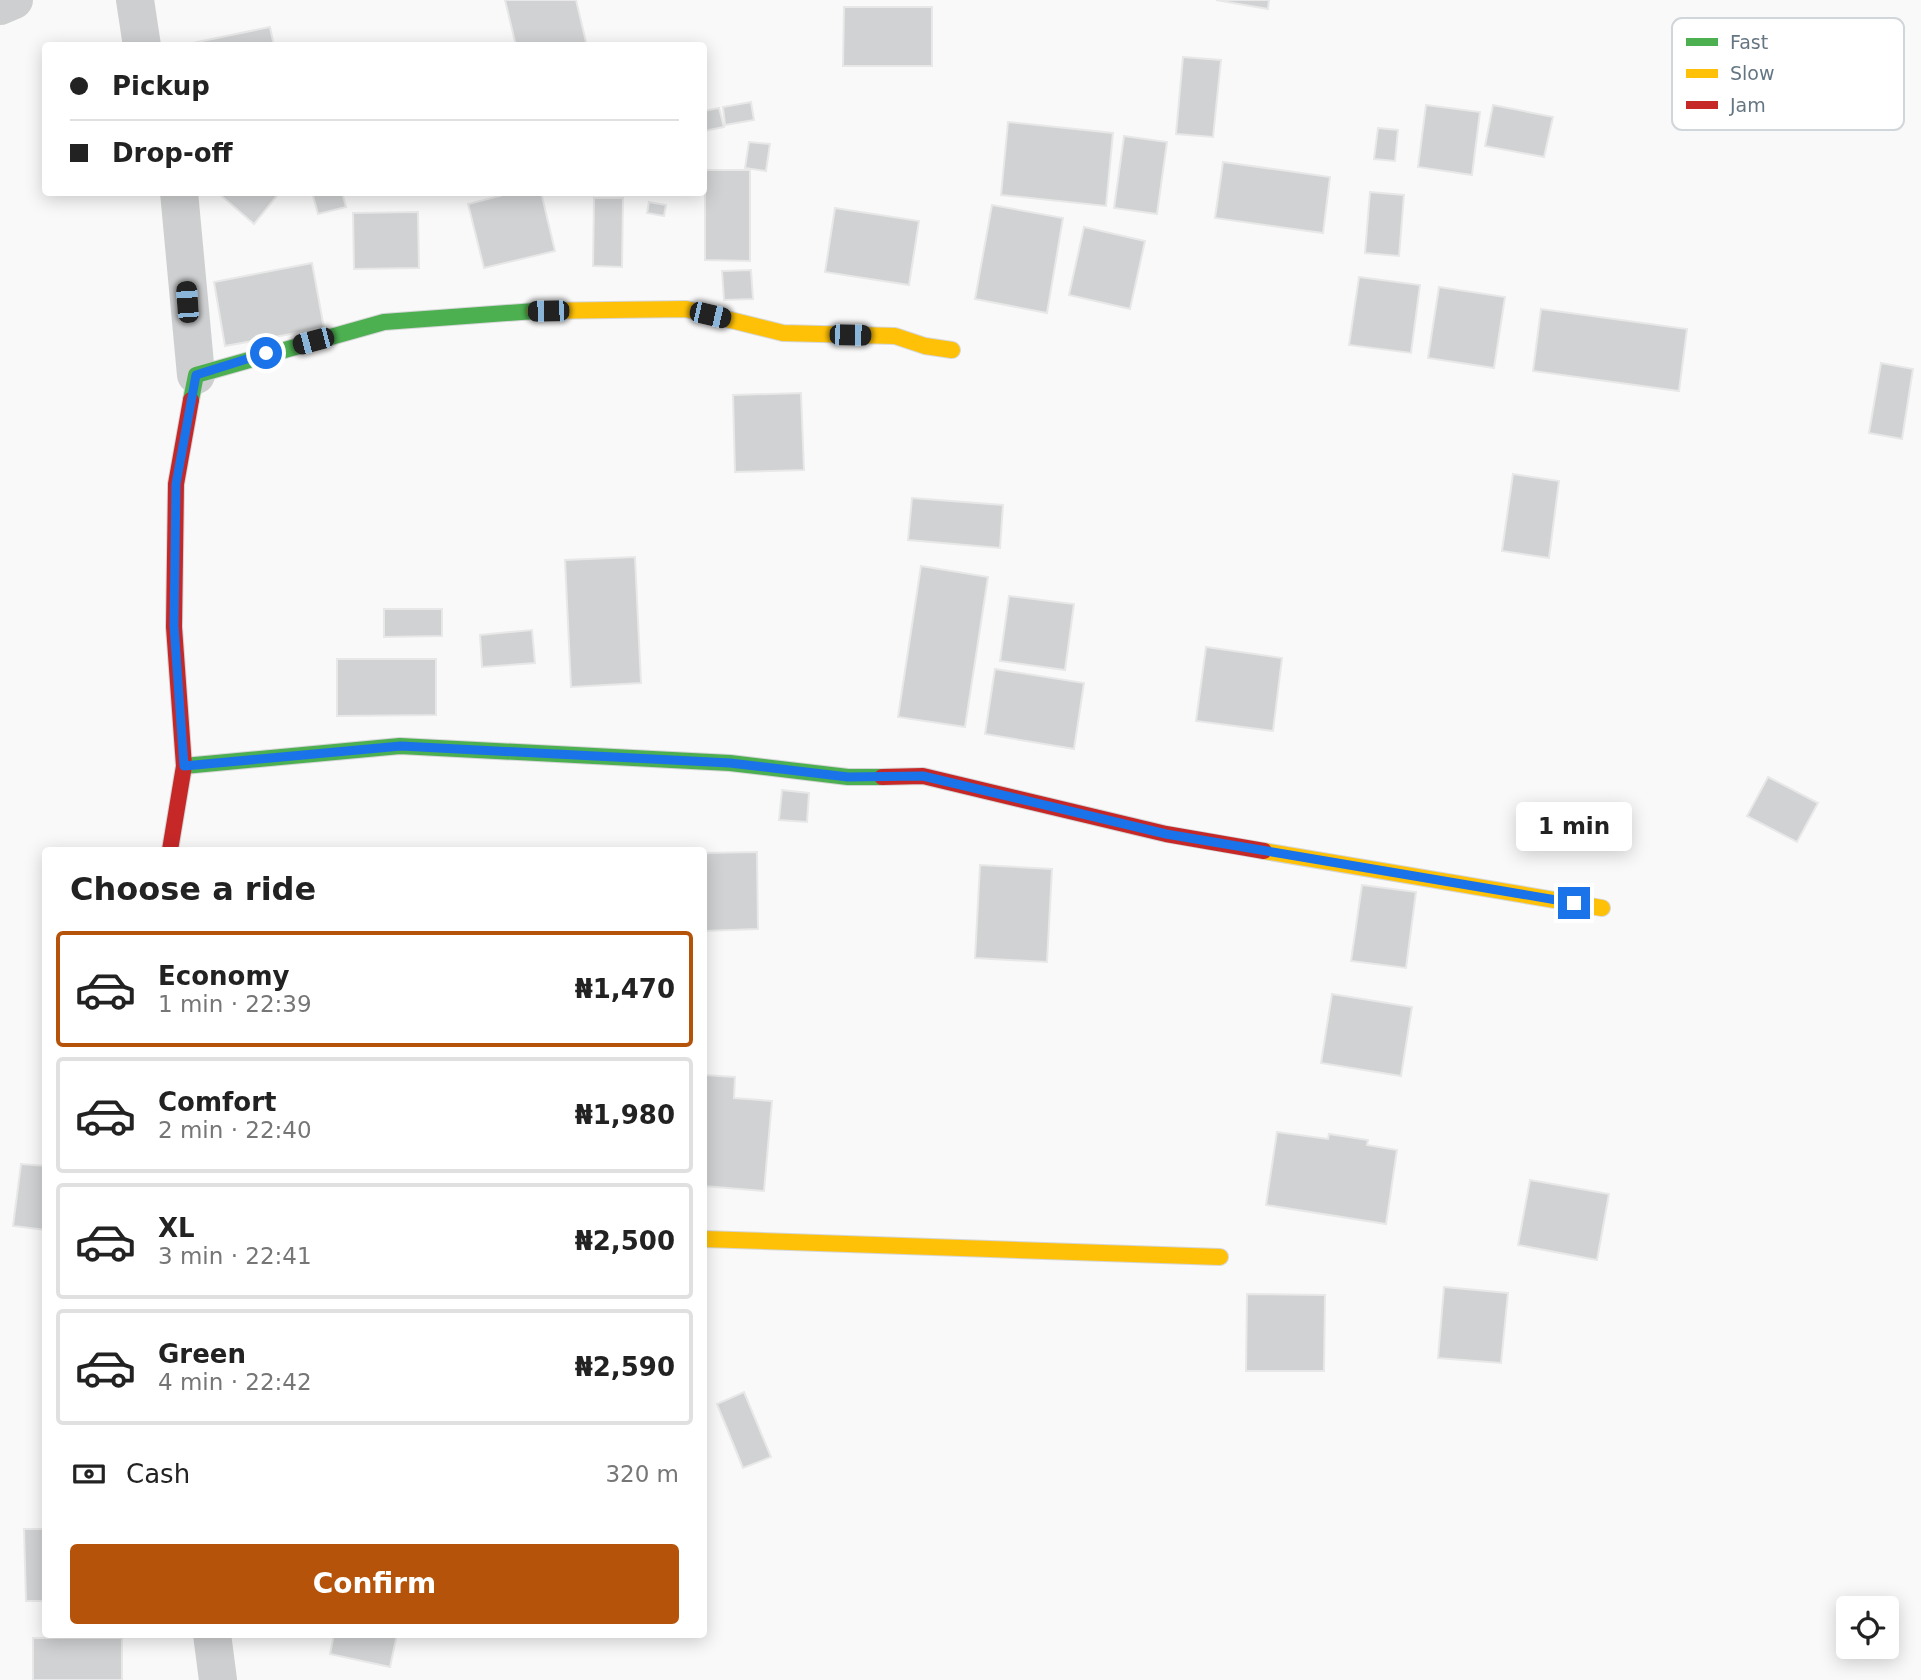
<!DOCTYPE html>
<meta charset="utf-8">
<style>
:root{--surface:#fff;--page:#f2f2f2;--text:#222;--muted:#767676;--line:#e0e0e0;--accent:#b45309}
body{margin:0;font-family:"DejaVu Sans",sans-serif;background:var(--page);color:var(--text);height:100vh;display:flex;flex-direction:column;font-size:26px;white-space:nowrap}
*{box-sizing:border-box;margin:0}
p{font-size:23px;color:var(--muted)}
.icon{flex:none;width:38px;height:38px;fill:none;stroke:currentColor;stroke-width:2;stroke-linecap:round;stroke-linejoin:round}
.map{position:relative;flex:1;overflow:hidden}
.sheet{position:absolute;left:42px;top:847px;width:665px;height:791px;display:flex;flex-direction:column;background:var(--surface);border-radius:7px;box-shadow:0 4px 18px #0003}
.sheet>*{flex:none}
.hud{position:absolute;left:42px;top:42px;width:665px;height:154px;border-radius:7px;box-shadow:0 4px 18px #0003;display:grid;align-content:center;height:154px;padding:0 28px;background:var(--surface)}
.tools{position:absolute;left:1836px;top:1596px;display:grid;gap:14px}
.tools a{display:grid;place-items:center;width:63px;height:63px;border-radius:7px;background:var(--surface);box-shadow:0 4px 18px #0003;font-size:35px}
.end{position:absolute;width:32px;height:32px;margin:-16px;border:9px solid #1a73e8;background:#fff;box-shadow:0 0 0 4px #fff}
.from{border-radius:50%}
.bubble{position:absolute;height:49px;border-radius:7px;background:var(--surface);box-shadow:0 4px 18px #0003;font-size:23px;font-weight:800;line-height:49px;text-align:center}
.car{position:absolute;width:21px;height:42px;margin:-21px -10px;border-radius:9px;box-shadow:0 0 5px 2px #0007;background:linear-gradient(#222 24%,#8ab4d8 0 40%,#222 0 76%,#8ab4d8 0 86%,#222 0)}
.hud b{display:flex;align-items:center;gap:24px;height:66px;font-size:26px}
.hud b+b{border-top:2px solid var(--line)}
.hud i{width:18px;height:18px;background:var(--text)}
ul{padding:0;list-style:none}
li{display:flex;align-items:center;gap:21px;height:116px;margin:0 14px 10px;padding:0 14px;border:4px solid var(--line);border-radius:7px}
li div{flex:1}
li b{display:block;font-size:26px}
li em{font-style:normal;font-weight:800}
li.active{border-color:var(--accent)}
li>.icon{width:63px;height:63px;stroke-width:1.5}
h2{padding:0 28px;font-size:32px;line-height:84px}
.pay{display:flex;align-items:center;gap:18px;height:77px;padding:0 28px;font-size:26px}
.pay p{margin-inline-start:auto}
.action{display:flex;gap:14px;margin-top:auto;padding:14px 28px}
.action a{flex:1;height:80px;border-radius:7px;background:var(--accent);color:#fff;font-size:28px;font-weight:800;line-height:80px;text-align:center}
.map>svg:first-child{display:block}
.building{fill:#d0d2d3;stroke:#e8e8e8;stroke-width:2}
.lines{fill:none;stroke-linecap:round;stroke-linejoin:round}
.fast-casing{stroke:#d5d6d7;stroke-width:18}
.slow-casing{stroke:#d5d6d7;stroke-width:18}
.jam-casing{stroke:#d5d6d7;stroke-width:18}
.street{stroke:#cecfd0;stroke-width:38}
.fast{stroke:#4caf50;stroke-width:16}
.slow{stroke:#ffc107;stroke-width:16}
.jam{stroke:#c62828;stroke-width:16}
.route{stroke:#1a73e8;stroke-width:9}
.key{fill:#fff;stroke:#d1d6da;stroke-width:2}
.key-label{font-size:19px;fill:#657683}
</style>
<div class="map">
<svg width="1921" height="1680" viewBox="0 0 1921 1680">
<rect width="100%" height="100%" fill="#f9f9f9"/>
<g class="building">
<polygon points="505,0 576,0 587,46 516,46"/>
<polygon points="1216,0 1269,0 1268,9"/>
<polygon points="844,7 932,7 932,66 843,66"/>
<polygon points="270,27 274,46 178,46"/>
<polygon points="1183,57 1221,60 1213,137 1176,134"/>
<polygon points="751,102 754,120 725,125 723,107"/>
<polygon points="1426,105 1480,112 1472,175 1418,167"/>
<polygon points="1493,105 1553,117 1544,157 1485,146"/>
<polygon points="719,108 724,127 704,131 704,111"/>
<polygon points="1008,122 1113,133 1106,206 1001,195"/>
<polygon points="1378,128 1398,130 1395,161 1374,159"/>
<polygon points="1124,136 1167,142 1157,214 1114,208"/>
<polygon points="749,142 770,144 766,171 745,168"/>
<polygon points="1223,162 1330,177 1323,233 1215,218"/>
<polygon points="705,170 750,170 750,261 705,260"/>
<polygon points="217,192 280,192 254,224"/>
<polygon points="312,192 342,192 346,207 318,214"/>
<polygon points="515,192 541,192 555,251 484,268 468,204"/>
<polygon points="1370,192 1404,195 1399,256 1365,253"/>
<polygon points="594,198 623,198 622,267 593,266"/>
<polygon points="649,202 666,205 664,216 647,213"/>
<polygon points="992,205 1063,218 1047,313 975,299"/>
<polygon points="835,208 919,221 909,285 825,272"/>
<polygon points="418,212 419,268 354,269 353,213"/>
<polygon points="1084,227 1145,241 1130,309 1069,295"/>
<polygon points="312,263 324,328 225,346 214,282"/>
<polygon points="751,270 753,299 724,300 722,271"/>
<polygon points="1359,277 1420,285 1411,353 1349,345"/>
<polygon points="1439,287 1505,297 1494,368 1428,358"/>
<polygon points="1541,309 1687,329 1679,391 1533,371"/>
<polygon points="1881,363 1913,369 1902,439 1869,433"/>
<polygon points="801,393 804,470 735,472 733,395"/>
<polygon points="1513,474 1559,481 1549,558 1502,551"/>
<polygon points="912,498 1003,505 1000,548 908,540"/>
<polygon points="635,557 641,683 571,687 565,560"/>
<polygon points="921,566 988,577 965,727 898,717"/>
<polygon points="1009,596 1074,604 1065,670 1000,661"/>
<polygon points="384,609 442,609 442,636 384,637"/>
<polygon points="532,630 535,663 482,667 480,635"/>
<polygon points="1206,647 1282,658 1273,731 1196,721"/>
<polygon points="337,659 436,659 436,715 337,716"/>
<polygon points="995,669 1084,683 1074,749 985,734"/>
<polygon points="1768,777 1818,803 1797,842 1747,816"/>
<polygon points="782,790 809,793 807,822 779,820"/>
<polygon points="757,852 758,929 704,931 704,853"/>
<polygon points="980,865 1052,869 1047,962 975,958"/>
<polygon points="1362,885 1416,892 1406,968 1351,961"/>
<polygon points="1332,994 1412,1007 1401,1076 1321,1063"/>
<polygon points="704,1075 735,1077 734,1098 772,1101 764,1191 704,1186"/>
<polygon points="1277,1132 1328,1139 1329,1134 1368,1140 1367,1145 1397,1150 1386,1224 1266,1205"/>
<polygon points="21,1164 46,1166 46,1230 13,1226"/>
<polygon points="1530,1180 1609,1194 1597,1260 1518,1245"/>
<polygon points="1444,1287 1508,1293 1501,1363 1438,1358"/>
<polygon points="1247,1294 1325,1295 1324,1371 1246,1371"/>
<polygon points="744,1392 771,1457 743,1468 717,1404"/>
<polygon points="24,1529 46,1529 46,1601 26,1601"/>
<polygon points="334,1634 397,1634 390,1667 330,1654"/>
<rect x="33" y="1638" width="89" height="42"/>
</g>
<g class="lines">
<defs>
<g id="fast">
<polyline points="191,400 196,375 384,322 535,311"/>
<polyline points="184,766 400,746 730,763 848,777 882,777"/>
</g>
<g id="slow">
<polyline points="535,311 686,309 783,333 895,336 925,346 952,350"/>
<polyline points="1264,851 1602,908"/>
<polyline points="704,1239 1220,1257"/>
</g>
<g id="jam">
<polyline points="882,777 923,776 1166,834 1264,851"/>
<polyline points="170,850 184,766 174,627 176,484 191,400"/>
</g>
</defs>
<use href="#fast" class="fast-casing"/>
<use href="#slow" class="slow-casing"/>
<use href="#jam" class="jam-casing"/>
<g class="street">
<polyline points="135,0 142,46"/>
<polyline points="0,6 14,0"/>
<polyline points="179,192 196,375"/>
<polyline points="212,1634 218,1680"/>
</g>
<use href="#fast" class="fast"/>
<use href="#slow" class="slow"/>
<use href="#jam" class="jam"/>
</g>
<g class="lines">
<polyline class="route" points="266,353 196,375 176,484 174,626 184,766 401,746 730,763 848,777 923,776 1166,834 1574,903"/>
</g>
<rect x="1672" y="18" width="232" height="112" rx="10" class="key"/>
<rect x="1686" y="38" width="32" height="8" fill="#4caf50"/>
<rect x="1686" y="69" width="32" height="9" fill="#ffc107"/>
<rect x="1686" y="101" width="32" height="8" fill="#c62828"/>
<g class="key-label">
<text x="1730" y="49">Fast</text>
<text x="1730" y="80">Slow</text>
<text x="1730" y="112">Jam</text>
</g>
</svg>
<div class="tools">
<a><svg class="icon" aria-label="locate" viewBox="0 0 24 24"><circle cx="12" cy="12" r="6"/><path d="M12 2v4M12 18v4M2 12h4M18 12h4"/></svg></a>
</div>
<i class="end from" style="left:266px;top:353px"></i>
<i class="end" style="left:1574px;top:903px"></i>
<div class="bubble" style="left:1516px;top:802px;width:116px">1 min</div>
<i class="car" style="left:187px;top:302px;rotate:356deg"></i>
<i class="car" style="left:548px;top:311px;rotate:269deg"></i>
<i class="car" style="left:710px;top:315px;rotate:103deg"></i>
<i class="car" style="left:850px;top:335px;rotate:91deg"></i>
<i class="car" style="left:313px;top:341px;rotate:255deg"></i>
<div class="hud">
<b><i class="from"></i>Pickup</b>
<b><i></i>Drop-off</b>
</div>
<section class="sheet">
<h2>Choose a ride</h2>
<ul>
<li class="active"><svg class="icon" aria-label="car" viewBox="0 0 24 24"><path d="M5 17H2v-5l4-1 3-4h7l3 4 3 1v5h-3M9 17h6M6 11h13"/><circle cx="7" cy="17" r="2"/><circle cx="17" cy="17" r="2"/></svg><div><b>Economy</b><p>1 min · 22:39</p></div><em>₦1,470</em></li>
<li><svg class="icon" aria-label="car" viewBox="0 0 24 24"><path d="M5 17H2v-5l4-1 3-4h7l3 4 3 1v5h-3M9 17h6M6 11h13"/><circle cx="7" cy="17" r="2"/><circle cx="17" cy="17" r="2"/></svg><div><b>Comfort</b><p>2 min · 22:40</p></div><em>₦1,980</em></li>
<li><svg class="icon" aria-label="car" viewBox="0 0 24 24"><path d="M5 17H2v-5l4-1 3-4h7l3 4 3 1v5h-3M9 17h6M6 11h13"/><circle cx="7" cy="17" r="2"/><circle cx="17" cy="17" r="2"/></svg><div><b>XL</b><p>3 min · 22:41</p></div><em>₦2,500</em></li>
<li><svg class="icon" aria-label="car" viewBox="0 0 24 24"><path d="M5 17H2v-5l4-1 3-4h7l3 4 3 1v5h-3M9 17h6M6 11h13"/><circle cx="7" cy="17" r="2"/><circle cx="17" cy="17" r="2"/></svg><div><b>Green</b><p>4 min · 22:42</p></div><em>₦2,590</em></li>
</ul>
<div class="pay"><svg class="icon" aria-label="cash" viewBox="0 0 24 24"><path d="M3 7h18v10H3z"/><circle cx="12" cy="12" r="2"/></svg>Cash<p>320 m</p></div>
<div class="action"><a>Confirm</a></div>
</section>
</div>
